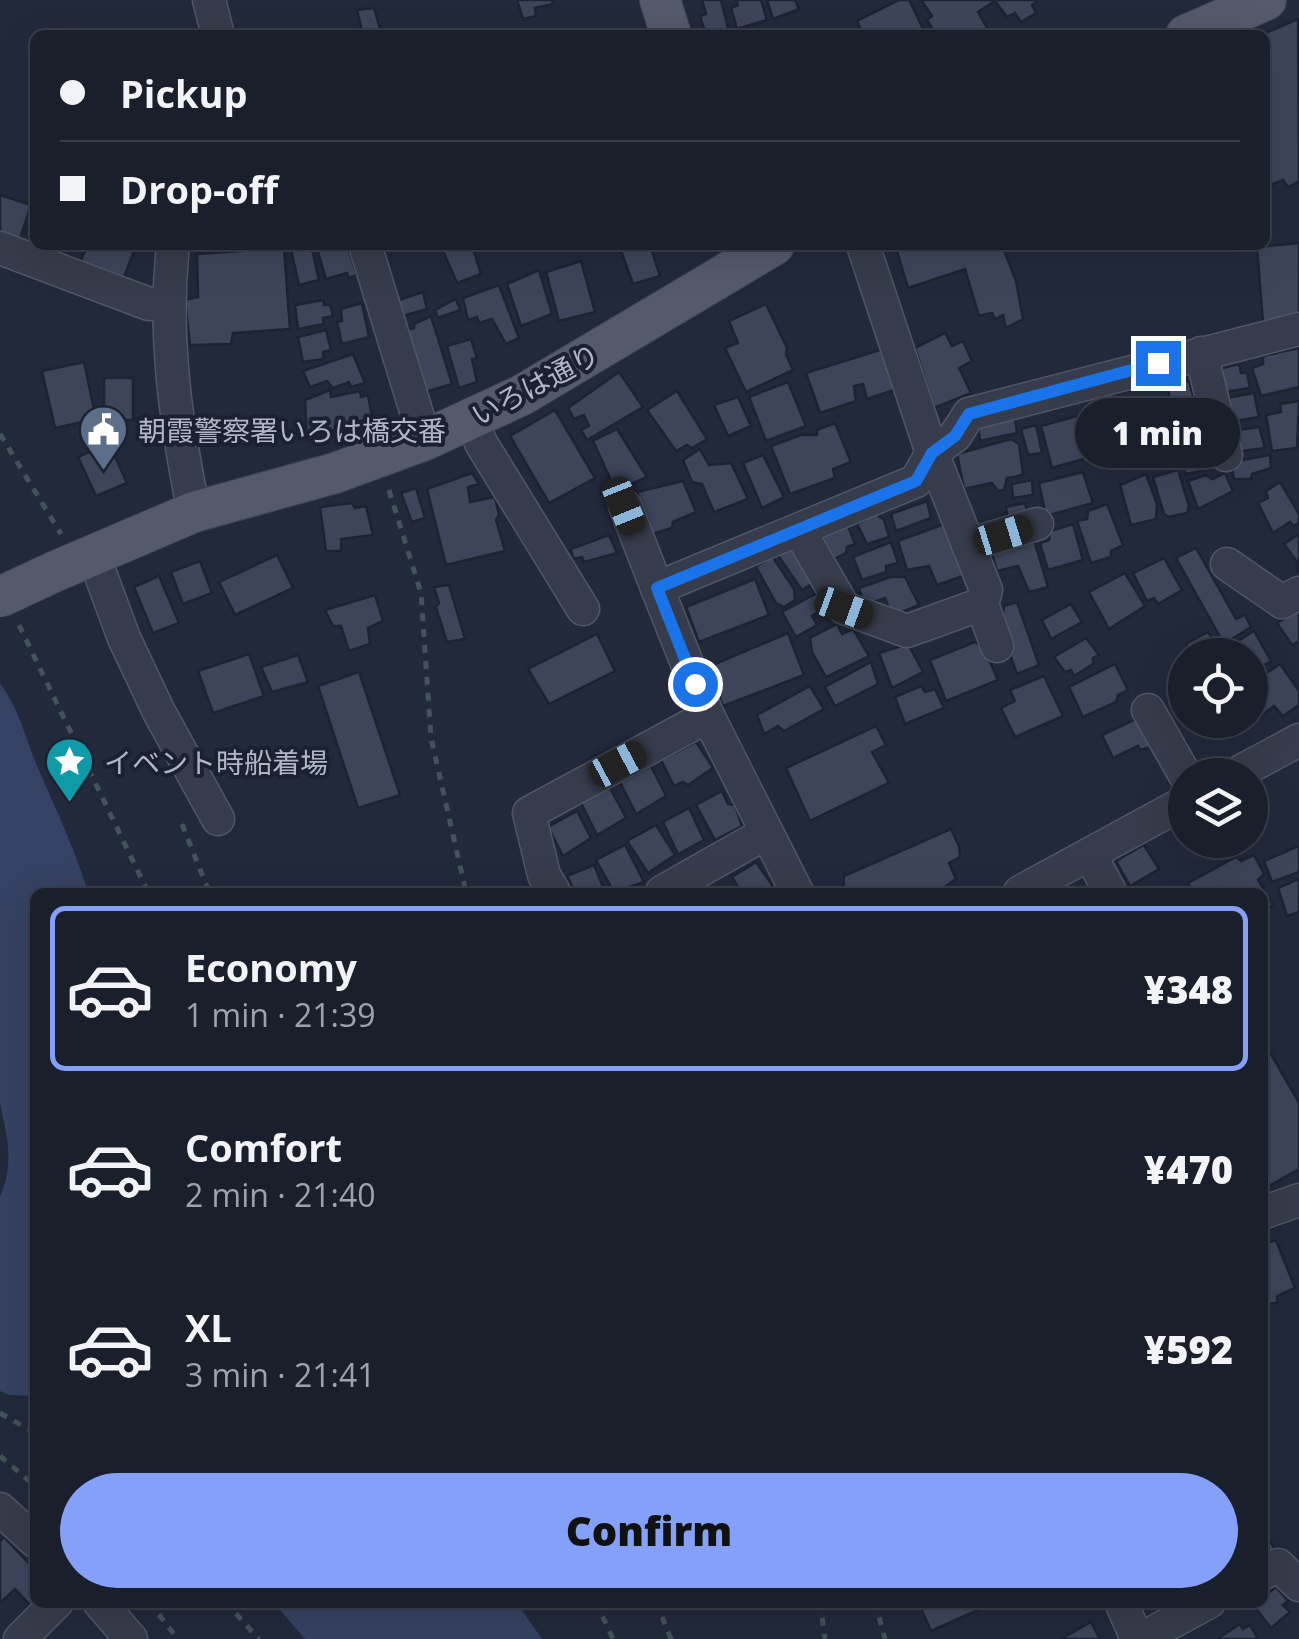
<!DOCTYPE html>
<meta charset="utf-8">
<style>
:root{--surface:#1a1f2c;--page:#272c38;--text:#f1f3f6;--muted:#9fa2a9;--line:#383d48;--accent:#85a0f8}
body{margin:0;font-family:"Open Sans","Noto Sans JP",sans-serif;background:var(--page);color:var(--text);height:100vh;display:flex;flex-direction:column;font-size:38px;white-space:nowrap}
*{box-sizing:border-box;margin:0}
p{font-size:32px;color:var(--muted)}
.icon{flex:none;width:55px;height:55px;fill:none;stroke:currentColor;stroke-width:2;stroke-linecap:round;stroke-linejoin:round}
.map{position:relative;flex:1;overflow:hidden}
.sheet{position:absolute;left:30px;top:888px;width:1238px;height:720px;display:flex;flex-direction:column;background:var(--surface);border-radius:15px;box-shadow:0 10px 40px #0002,0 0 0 2px var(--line)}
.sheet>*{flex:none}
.banner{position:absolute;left:30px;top:30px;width:1240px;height:220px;border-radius:15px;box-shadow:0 10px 40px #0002,0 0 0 2px var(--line);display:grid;align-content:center;height:220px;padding:0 30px;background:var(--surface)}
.buttons{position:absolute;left:1168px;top:638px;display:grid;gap:20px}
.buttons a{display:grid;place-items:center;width:100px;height:100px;border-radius:50%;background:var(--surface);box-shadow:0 10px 40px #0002,0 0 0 2px var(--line);font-size:50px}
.end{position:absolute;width:45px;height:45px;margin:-22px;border:12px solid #1a73e8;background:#fff;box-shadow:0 0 0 5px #fff}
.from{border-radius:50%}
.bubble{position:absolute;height:70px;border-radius:35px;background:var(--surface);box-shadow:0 10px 40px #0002,0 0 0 2px var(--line);font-size:32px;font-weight:800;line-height:70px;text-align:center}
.car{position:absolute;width:30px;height:60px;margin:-30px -15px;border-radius:12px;box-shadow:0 0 8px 2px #0007;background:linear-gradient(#222 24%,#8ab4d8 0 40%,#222 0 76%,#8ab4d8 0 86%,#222 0)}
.banner b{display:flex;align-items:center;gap:35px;height:95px;font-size:38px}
.banner b+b{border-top:2px solid var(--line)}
.banner i{width:25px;height:25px;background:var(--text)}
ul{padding:18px 0 0;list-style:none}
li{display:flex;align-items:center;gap:30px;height:165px;margin:0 20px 15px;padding:0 10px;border:5px solid transparent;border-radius:15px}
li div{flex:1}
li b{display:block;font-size:38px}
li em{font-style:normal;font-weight:800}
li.current{border-color:var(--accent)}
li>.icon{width:90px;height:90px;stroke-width:1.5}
.primary-button{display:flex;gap:20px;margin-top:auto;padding:20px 30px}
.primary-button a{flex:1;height:115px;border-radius:60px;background:var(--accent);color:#111;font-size:40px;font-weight:800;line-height:115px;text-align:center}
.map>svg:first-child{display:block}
.water{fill:#364263}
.building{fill:#3e455b;stroke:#1d2332;stroke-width:2.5}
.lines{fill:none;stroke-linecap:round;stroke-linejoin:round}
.minor-casing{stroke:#515666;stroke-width:35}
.major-casing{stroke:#3f4554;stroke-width:42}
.path{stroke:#425359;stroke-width:5;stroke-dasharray:8 8;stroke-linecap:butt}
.minor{stroke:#363c4b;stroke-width:32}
.major{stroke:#545a6c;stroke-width:40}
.major-bridge-casing{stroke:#3f4554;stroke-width:42;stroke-linecap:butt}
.major-bridge{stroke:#545a6c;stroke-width:40}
.route{stroke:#1a73e8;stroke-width:12}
.labels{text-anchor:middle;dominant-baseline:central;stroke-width:8;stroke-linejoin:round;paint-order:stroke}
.street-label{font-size:28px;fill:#b1b6c7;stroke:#1b2130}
.poi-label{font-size:28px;fill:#b1b6c7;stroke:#1b2130;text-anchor:start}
</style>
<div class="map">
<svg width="1299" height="1639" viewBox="0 0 1299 1639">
<rect width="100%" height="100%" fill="#22293b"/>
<g class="water">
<path d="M0,683C20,711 25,737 38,768C56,810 75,849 88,892H35V1396L9,1395L0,1391V1197C14,1164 8,1139 0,1104Z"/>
<polygon points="274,1603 517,1603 542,1639 305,1639"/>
</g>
<g class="building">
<polygon points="517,0 552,0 553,4 535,8 536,16 523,19"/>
<polygon points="702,0 721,0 729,32 706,35 700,16 706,14"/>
<polygon points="736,0 761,0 767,20 737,29 731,8 738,5"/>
<polygon points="767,0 795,0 799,9 773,19"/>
<polygon points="899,0 909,0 926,35 863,35 857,21"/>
<polygon points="921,0 1037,0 1037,1 1032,5 1036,13 1021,22 1015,13 1007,17 995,1 978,12 991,35 936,35 927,20 932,16"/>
<polygon points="374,8 382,35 363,35 357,10"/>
<polygon points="1298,19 1299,181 1288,187 1283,180 1265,187 1265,35 1261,35"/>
<polygon points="0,195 31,205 20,239 0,233"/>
<polygon points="35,210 35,245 61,245 57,254 29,244 31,234 26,233"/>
<polygon points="1299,243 1299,317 1263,322 1257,247"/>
<polygon points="88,245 126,245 135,248 123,280 79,264"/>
<polygon points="290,245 311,245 319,280 299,285"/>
<polygon points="316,245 347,245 357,275 349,278 347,273 326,279"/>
<polygon points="445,245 472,245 481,274 457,283 443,251"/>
<polygon points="619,245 650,245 660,276 633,284"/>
<polygon points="895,245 1002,245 1016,281 1023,319 1006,328 1003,315 995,319 992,313 979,316 965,269 908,288"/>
<polygon points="284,248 290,329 233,333 231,344 190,345 185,300 198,297 197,254"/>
<polygon points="581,261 595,312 559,321 546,272"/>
<polygon points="539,270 552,314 521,326 507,284"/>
<polygon points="499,285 519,338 506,344 492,319 479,323 477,317 468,320 463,298"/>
<polygon points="423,292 427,309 403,316 399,300"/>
<polygon points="456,299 460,310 438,318 435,310"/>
<polygon points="324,300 324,305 330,305 333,316 323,318 324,324 298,329 295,305"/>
<polygon points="362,303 369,337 342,344 337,322 342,321 341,309"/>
<polygon points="766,304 787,348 786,354 793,370 746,392 725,348 738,343 729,321"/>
<polygon points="431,316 452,384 422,393 402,331 414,328 414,324"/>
<polygon points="326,330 331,350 323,352 323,359 303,362 298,337"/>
<polygon points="945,333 952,346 963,341 972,361 959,368 971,393 934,408 915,348"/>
<polygon points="471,339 477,358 472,359 477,382 459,388 447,346"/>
<polygon points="1299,348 1299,387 1261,396 1252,368 1263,364 1263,356"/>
<polygon points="883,349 897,389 867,399 863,384 854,386 856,401 820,413 806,373"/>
<polygon points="353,354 365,383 351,387 349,382 333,388 327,381 310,387 303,371"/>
<polygon points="84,362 96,419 55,428 42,371"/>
<polygon points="1239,364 1241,373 1247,373 1250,388 1223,392 1219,369"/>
<polygon points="619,372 643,407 587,440 581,430 589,426 584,415 574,419 568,408"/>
<rect x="104" y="378" width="29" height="42"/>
<polygon points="1189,381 1200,421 1176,426 1167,385"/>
<polygon points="788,382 806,426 766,441 749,397"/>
<polygon points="330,390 331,397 360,391 361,397 368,395 372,417 307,440 305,400"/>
<polygon points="677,391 707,439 692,448 687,445 676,451 647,410"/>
<polygon points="1254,393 1259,417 1229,422 1226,398"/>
<polygon points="738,397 751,426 728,436 714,405"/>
<polygon points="1299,401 1297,448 1272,451 1266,415 1281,412 1280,404"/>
<polygon points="1163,403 1178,462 1158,466 1145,407"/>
<polygon points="555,410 595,478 549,503 510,436"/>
<polygon points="1128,415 1141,453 1141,465 1122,470 1106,421"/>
<polygon points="1077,416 1090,457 1052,468 1041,426"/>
<polygon points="1015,417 1017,433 980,441 978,426"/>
<polygon points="835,423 851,462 833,469 835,478 790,494 771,446 801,435 817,435 817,430"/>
<polygon points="1036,425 1042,453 1028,455 1021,429"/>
<polygon points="1205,426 1208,448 1181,452 1180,432"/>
<polygon points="1259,427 1265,448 1234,452 1232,431"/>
<polygon points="617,429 647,477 616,491 593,441"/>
<polygon points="1011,439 1019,444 1023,475 1007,478 1004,490 998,491 992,483 964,489 957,454"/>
<polygon points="109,443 127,483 96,496 78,457"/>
<polygon points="700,449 709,465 731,463 748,499 714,512 702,484 692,482 683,460"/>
<polygon points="1212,454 1213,469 1185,474 1184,458"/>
<polygon points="763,455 784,497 762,508 743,463"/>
<polygon points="1270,455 1271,468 1252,474 1251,479 1234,479 1231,462"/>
<polygon points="1178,470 1189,506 1187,513 1168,517 1164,514 1153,477"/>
<polygon points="1083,472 1093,503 1046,516 1039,483"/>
<polygon points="472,473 479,484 468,487 470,502 495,497 499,515 496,520 505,551 446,565 427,489"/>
<polygon points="1225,473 1233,491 1198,509 1188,481 1206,475 1212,479"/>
<polygon points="1146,474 1157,504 1156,519 1131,525 1120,485"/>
<polygon points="1032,480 1033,495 1013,498 1012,484"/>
<polygon points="683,481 696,512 673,522 672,528 649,535 637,492"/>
<polygon points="1280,482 1299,514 1299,523 1293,526 1290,522 1273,533 1258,503 1268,498 1266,491"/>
<polygon points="416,488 425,518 412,522 401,493"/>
<polygon points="927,501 931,518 896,531 891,514"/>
<polygon points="352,503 355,508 366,506 373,535 341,539 341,551 326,551 320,507"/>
<polygon points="1025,503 1028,515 1008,522 1006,507"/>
<polygon points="1107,504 1123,545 1111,551 1111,557 1091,563 1077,521 1087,519 1088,511"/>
<polygon points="876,514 884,520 889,537 867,544 857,524"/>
<polygon points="947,523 966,575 937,585 929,566 907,570 898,541"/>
<polygon points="1073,524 1083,560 1048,570 1040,543 1049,540 1050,531"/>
<polygon points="848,526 855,544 847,547 846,553 832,560 822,537"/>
<polygon points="1299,534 1299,571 1297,572 1297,562 1284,544"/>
<polygon points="609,535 617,553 584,562 582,557 573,559 571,549"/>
<polygon points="1034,540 1048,587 1029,592 1018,566 997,571 992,554"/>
<polygon points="891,542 898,563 886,566 886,572 862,580 853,557"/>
<polygon points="793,547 815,582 802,590 777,554"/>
<polygon points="1196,548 1236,619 1245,615 1251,627 1224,644 1176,558"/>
<polygon points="277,555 293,588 235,615 219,582"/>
<polygon points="772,556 794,589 795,600 784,607 776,603 756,567"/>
<polygon points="1164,558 1182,590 1158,604 1154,598 1147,601 1133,573"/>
<polygon points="200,561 212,593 183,604 171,572"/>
<polygon points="1125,573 1145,606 1109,629 1089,592"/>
<polygon points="159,576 179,623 153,633 134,587"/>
<polygon points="891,577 905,577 919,605 892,616 885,598 864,605 859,588"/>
<polygon points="755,579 769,615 699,642 686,607"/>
<polygon points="449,585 465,639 447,642 436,607 439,603 434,587"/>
<polygon points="817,593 826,607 812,616 817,625 796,637 782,612"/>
<polygon points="375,595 383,621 368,628 370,644 349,651 341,626 333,626 325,610"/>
<polygon points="1017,602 1039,665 1017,674 996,616 1003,614 1004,606"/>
<polygon points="1071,604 1082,622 1051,639 1042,620"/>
<polygon points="1299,610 1299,641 1292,645 1277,623"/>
<polygon points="837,624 842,634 853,629 869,656 826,677 812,652 810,638"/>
<polygon points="1254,631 1271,661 1250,673 1250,655 1230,655 1227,648"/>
<polygon points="1208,632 1221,655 1196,655 1194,651 1188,651 1186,644"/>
<polygon points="788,633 804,675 723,706 708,667"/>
<polygon points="597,634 615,671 549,704 528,669"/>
<polygon points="1086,638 1099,655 1093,658 1093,664 1074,676 1071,670 1065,672 1054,657"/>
<polygon points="975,642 984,648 998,680 946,701 930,660"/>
<polygon points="908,644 923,672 892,688 879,653"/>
<polygon points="249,654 264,696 213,713 198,671"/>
<polygon points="298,655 308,682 272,692 261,667"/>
<polygon points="871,662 878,684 835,706 825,687"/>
<polygon points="1115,664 1128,690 1118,695 1116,702 1083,717 1069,687"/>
<polygon points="1280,664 1299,691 1299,705 1283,716 1274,706 1262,715 1250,698 1250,684"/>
<polygon points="359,672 400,795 358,808 318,686"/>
<polygon points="1044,676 1063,716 1015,737 1001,708 1015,701 1010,690"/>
<polygon points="810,686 824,709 784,731 778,726 764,734 757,715"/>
<polygon points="921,686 925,692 935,689 944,708 905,724 895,697"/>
<polygon points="1136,719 1151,747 1140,750 1138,746 1113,758 1102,735"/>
<polygon points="876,726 886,745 872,752 889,783 810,821 786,768"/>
<polygon points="696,742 713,768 688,785 683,782 674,786 661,760"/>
<polygon points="651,766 666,796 636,814 620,782"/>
<polygon points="609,786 626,818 597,835 580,801"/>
<polygon points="722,791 728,804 735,805 742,826 715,840 696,805"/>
<polygon points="689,808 704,840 678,854 663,822"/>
<polygon points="577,811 591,838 563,856 548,827"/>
<polygon points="656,825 675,855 648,873 627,841"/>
<polygon points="951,829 959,846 960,857 949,863 956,879 937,892 843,892 844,876"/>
<polygon points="625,845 644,882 614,892 596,860"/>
<polygon points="1144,845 1159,869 1130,886 1116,861"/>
<polygon points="1299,846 1299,872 1272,882 1264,861"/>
<polygon points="1254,855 1264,874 1258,880 1273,905 1262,912 1262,892 1192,892 1188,883 1236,857 1241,861"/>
<polygon points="756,862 777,892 741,892 732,877"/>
<polygon points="594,865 605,892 575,892 567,876"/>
<polygon points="1299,879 1299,912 1287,916 1278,888"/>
<polygon points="1271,1054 1299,1103 1299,1169 1262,1190 1262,1059"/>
<polygon points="1276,1240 1295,1288 1277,1296 1277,1303 1262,1304 1262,1245"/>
<polygon points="1262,1528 1277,1553 1262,1562"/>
<polygon points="4,1537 35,1570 35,1601 30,1605 15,1589 0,1603 0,1541"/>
<polygon points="1276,1587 1288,1601 1283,1605 1290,1612 1271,1628 1254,1606 1262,1602 1262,1598"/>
<polygon points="918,1602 988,1602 989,1605 931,1631"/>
<polygon points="1091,1622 1100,1639 1061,1639"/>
<polygon points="1240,1624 1243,1629 1250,1625 1258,1639 1217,1639"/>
</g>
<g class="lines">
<defs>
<g id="minor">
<polyline points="209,0 218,35"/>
<path d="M173,245C163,335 176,424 194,512"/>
<polyline points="365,245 425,440"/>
<polyline points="0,248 149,304 168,303"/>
<polyline points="1201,353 1226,455"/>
<polyline points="471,419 481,443 583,609"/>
<polyline points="625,506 657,588"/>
<polyline points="799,530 844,608 907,631 982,604 986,590 932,453 863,245"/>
<polyline points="968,545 1037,524"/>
<polyline points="93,554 124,638 159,712 218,819"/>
<polyline points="1227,564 1282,602 1299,593"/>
<polyline points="982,604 997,646"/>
<polyline points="1148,710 1185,775"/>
<polyline points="1234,775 1299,740"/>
<polyline points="1090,854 1110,892"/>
<polyline points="554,892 544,875 529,813 708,716"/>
<polyline points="662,892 766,833"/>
<polyline points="797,892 708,716 657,588 916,481 932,453 955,436 969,414 1299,329"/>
<polyline points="1020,892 1185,802"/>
<polyline points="1262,1213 1299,1200"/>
<polyline points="0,1509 35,1541"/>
<polyline points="1262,1574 1278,1565 1299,1585"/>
<polyline points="99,1602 131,1639"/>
<polyline points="1121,1602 1137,1639"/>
<polyline points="20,1639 57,1602"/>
<polyline points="1141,1639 1209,1602"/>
</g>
<g id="major">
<polyline points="660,0 671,35"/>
<polyline points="1186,35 1266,0"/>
<polyline points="56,571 194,512 335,473 425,440 522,395 774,245"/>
</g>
</defs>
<use href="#minor" class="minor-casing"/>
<use href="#major" class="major-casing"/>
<g class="path">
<polyline points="0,434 61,534"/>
<polyline points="389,490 421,593 431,738 466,892"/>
<polyline points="19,625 148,892"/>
<polyline points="182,824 209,892"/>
<polyline points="0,1413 35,1433"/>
<polyline points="0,1456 35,1486"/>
<polyline points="149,1602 178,1639"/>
<polyline points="225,1602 259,1639"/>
<polyline points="596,1602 613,1639"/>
<polyline points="656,1602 671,1639"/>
<polyline points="820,1602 825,1639"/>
<polyline points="875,1602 885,1639"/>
</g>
<use href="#minor" class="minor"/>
<use href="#major" class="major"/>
<defs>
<polyline id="major-bridge" points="0,597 56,571"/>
</defs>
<use href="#major-bridge" class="major-bridge-casing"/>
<use href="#major-bridge" class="major-bridge"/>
</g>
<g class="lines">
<polyline class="route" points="695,684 657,588 916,481 932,453 955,436 969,414 1158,363"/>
</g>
<defs>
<symbol id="civic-pin" viewBox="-11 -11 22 30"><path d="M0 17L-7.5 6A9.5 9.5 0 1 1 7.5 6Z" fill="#5c6f8a" stroke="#1b2130"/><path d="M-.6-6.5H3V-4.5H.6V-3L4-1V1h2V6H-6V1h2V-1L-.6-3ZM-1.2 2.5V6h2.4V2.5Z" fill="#fff"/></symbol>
<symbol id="sight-pin" viewBox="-11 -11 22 30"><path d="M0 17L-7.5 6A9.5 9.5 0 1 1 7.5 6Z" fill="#0f9aa8" stroke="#1b2130"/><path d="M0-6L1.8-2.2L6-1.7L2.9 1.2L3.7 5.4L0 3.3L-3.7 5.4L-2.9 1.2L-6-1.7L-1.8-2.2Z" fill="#fff"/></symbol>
</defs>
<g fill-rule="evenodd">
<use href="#civic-pin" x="76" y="402" width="55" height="75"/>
<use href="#sight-pin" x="42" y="734" width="55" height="75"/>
</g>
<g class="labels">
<g class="street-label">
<text transform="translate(535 384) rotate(-28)">いろは通り</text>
</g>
<g class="poi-label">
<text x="138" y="430">朝霞警察署いろは橋交番</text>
<text x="104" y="762">イベント時船着場</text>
</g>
</g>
</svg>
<div class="buttons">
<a><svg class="icon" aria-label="locate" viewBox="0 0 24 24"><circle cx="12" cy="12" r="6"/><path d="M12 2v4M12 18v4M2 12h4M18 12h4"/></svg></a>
<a><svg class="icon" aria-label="layers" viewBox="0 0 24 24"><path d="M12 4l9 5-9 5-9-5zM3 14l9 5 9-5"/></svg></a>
</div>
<i class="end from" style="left:695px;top:684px"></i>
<i class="end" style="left:1158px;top:363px"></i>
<div class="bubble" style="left:1075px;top:398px;width:165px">1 min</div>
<i class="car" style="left:624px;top:506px;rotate:158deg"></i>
<i class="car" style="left:1003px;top:535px;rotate:73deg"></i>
<i class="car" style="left:844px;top:608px;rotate:110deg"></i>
<i class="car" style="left:618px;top:764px;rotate:62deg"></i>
<div class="banner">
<b><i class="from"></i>Pickup</b>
<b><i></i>Drop-off</b>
</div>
<section class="sheet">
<ul>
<li class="current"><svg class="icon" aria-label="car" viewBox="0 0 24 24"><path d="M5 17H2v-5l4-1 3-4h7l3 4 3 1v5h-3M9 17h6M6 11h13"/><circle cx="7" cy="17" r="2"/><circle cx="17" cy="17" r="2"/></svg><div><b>Economy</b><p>1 min · 21:39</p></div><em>¥348</em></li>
<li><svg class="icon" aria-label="car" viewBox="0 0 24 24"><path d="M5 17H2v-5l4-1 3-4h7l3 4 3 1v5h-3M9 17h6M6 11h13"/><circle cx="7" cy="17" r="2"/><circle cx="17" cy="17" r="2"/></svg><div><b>Comfort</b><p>2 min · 21:40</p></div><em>¥470</em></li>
<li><svg class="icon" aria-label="car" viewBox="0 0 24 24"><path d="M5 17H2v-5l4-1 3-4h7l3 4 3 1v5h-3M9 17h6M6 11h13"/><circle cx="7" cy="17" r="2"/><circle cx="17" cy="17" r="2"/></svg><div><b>XL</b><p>3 min · 21:41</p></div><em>¥592</em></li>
</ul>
<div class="primary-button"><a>Confirm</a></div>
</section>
</div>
